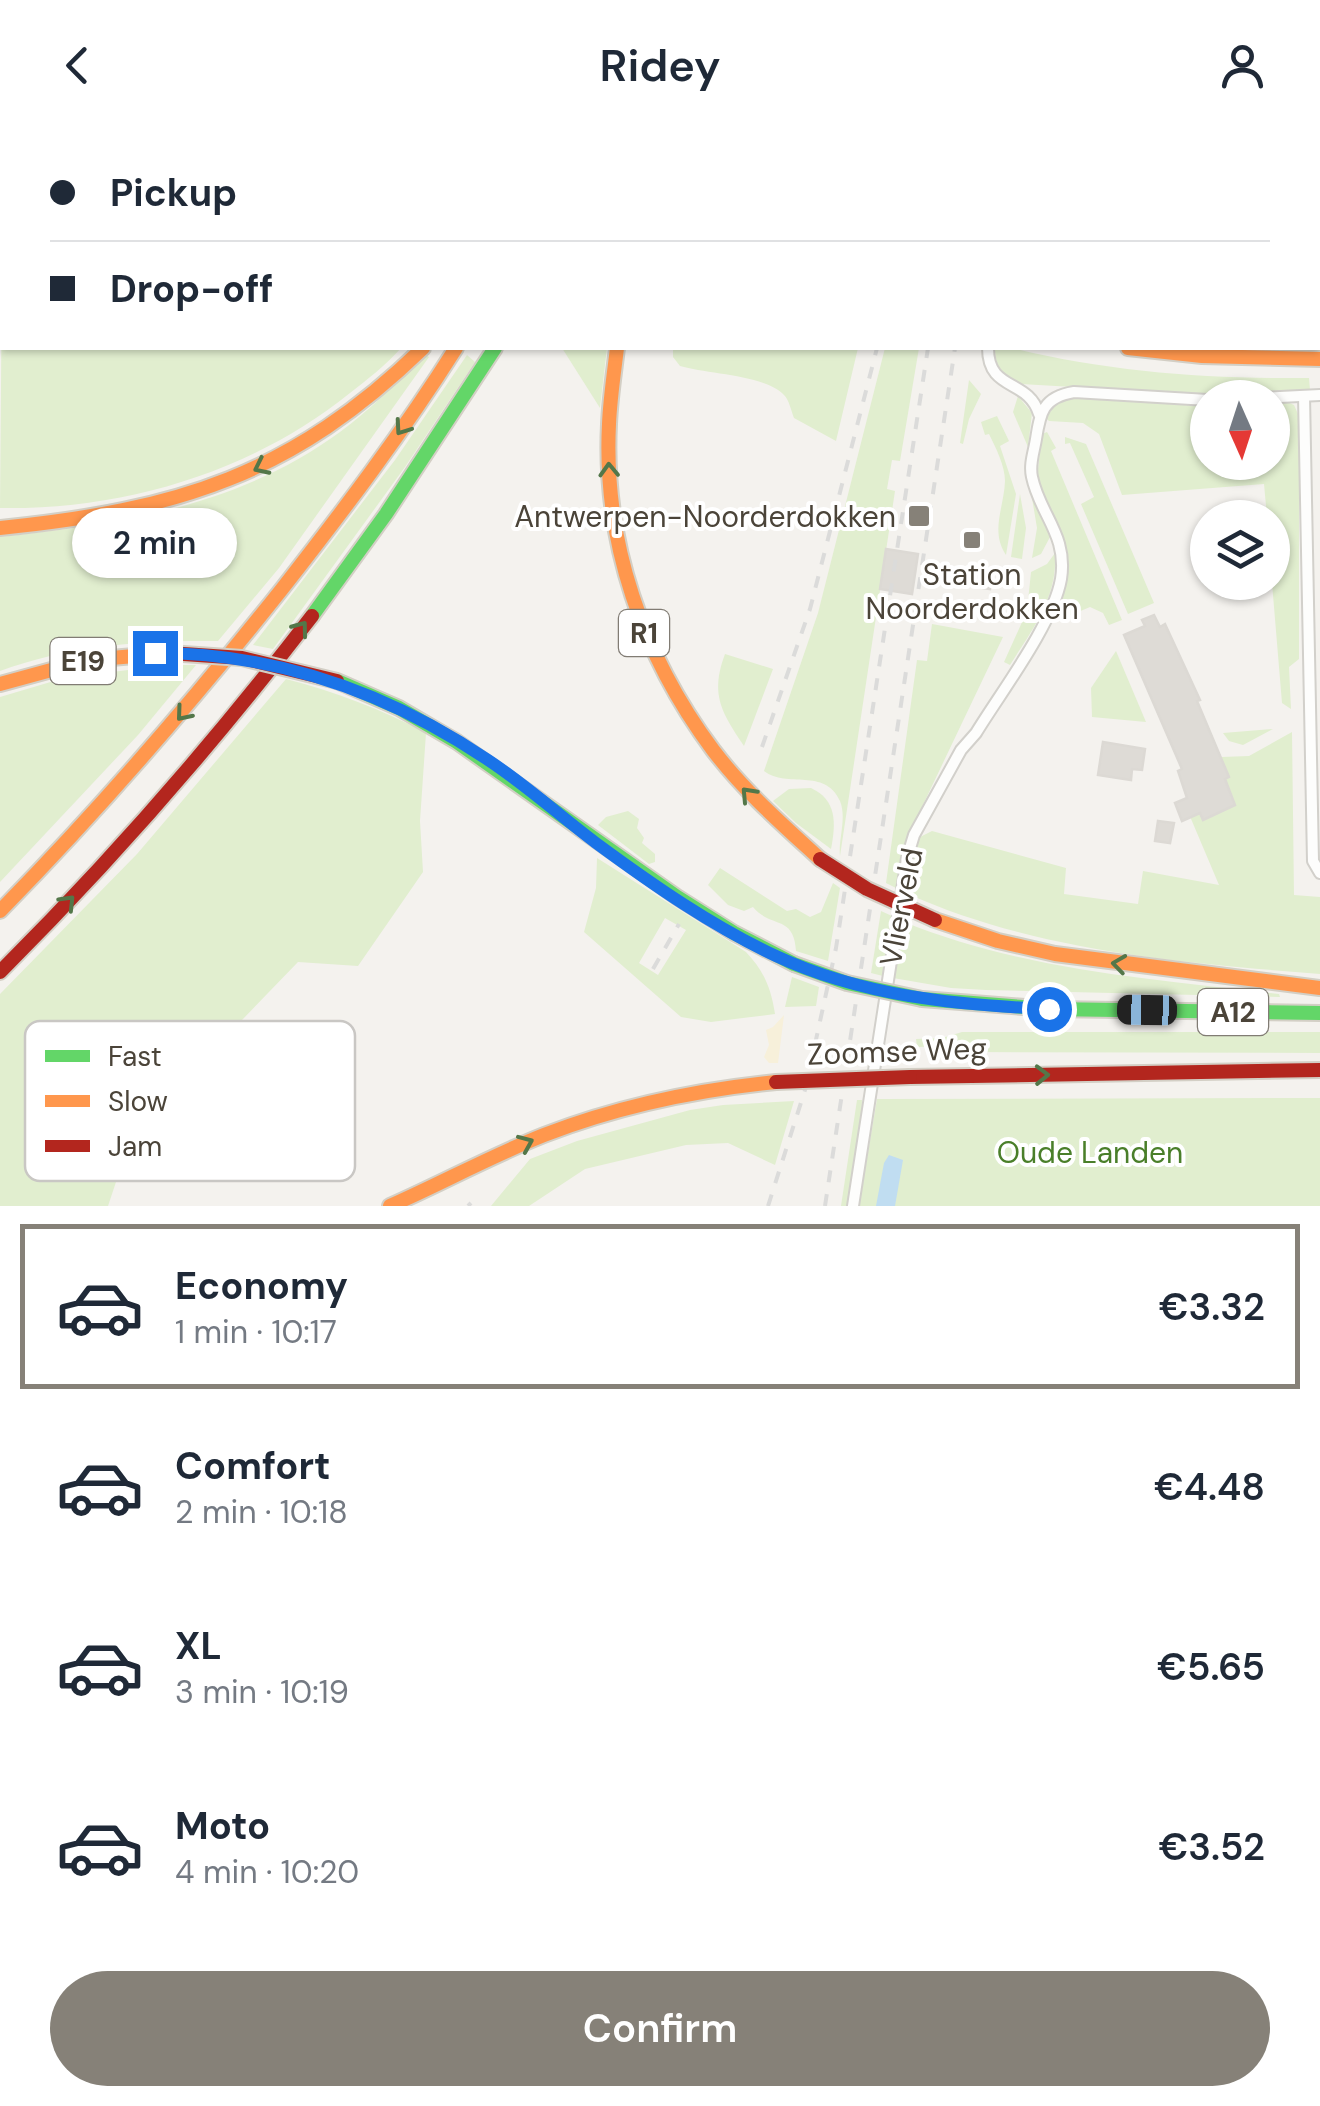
<!DOCTYPE html>
<meta charset="utf-8">
<style>
:root{--surface:#fff;--page:#f6f6f7;--text:#1f2937;--muted:#747a83;--line:#e0e1e3;--accent:#868178}
body{margin:0;font-family:"DM Sans",sans-serif;background:var(--page);color:var(--text);height:100vh;display:flex;flex-direction:column;font-size:38px;white-space:nowrap}
*{box-sizing:border-box;margin:0}
p{font-size:32px;color:var(--muted)}
.icon{flex:none;width:55px;height:55px;fill:none;stroke:currentColor;stroke-width:2;stroke-linecap:round;stroke-linejoin:round}
.map{position:relative;height:1076px;overflow:hidden}
.sheet{display:flex;flex-direction:column;background:var(--surface);flex:1}
.sheet>*{flex:none}
.guide{position:absolute;left:0px;top:0px;width:1320px;height:220px;box-shadow:0 2px 8px #0004;display:grid;align-content:center;height:220px;padding:0 50px;background:var(--surface)}
.needle{width:65px;rotate:177deg}
.buttons{position:absolute;left:1190px;top:250px;display:grid;gap:20px}
.buttons a{display:grid;place-items:center;width:100px;height:100px;border-radius:50%;background:var(--surface);box-shadow:0 2px 8px #0004;font-size:50px}
.end{position:absolute;width:45px;height:45px;margin:-22px;border:12px solid #1a73e8;background:#fff;box-shadow:0 0 0 5px #fff}
.from{border-radius:50%}
.bubble{position:absolute;height:70px;border-radius:35px;background:var(--surface);box-shadow:0 2px 8px #0004;font-size:32px;font-weight:600;line-height:70px;text-align:center}
.car{position:absolute;width:30px;height:60px;margin:-30px -15px;border-radius:12px;box-shadow:0 0 8px 2px #0007;background:linear-gradient(#222 24%,#8ab4d8 0 40%,#222 0 76%,#8ab4d8 0 86%,#222 0)}
.guide b{display:flex;align-items:center;gap:35px;height:95px;font-size:38px}
.guide b+b{border-top:2px solid var(--line)}
.guide i{width:25px;height:25px;background:var(--text)}
ul{padding:18px 0 0;list-style:none}
li{display:flex;align-items:center;gap:30px;height:165px;margin:0 20px 15px;padding:0 30px;border:5px solid transparent;border-radius:0px}
li div{flex:1}
li b{display:block;font-size:38px}
li em{font-style:normal;font-weight:600}
li.selected{border-color:var(--accent)}
li>.icon{width:90px;height:90px;stroke-width:1.5}
.cta{display:flex;gap:20px;margin-top:auto;padding:20px 50px}
.cta a{flex:1;height:115px;border-radius:60px;background:var(--accent);color:#fff;font-size:40px;font-weight:600;line-height:115px;text-align:center}
header{display:flex;justify-content:space-between;align-items:center;height:130px;padding:0 50px;background:var(--surface);font-size:45px;font-weight:600}
.map>svg:first-child{display:block}
.green{fill:#e1eecf;fill-rule:evenodd}
.sand{fill:#f7f0da}
.water{fill:#c0ddf1}
.building{fill:#dedbd6;stroke:#dcd9d4;stroke-width:2.5}
.lines{fill:none;stroke-linecap:round;stroke-linejoin:round}
.street-casing{stroke:#d2d0cb;stroke-width:14}
.fast-casing{stroke:#d3cfc5;stroke-width:18}
.slow-casing{stroke:#d3cfc5;stroke-width:18}
.jam-casing{stroke:#d3cfc5;stroke-width:18}
.street{stroke:#fdfdfc;stroke-width:10}
.fast{stroke:#63d668;stroke-width:14}
.slow{stroke:#ff974d;stroke-width:14}
.jam{stroke:#b3261e;stroke-width:14}
.rail{stroke:#dbdbda;stroke-width:4;stroke-dasharray:12 12;stroke-linecap:butt}
.fast-bridge-casing{stroke:#d3cfc5;stroke-width:18;stroke-linecap:butt}
.slow-bridge-casing{stroke:#d3cfc5;stroke-width:18;stroke-linecap:butt}
.jam-bridge-casing{stroke:#d3cfc5;stroke-width:18;stroke-linecap:butt}
.fast-bridge{stroke:#63d668;stroke-width:14}
.slow-bridge{stroke:#ff974d;stroke-width:14}
.jam-bridge{stroke:#b3261e;stroke-width:14}
.oneway{stroke:#537749}
.route{stroke:#1a73e8;stroke-width:12}
.poi-dot{fill:#868178;stroke:#fff;stroke-width:4}
.labels{text-anchor:middle;dominant-baseline:central;stroke-width:8;stroke-linejoin:round;paint-order:stroke}
.shield{fill:#fff;stroke:#817c74;stroke-width:2.5}
.shield-label{font-size:28px;font-weight:bold;fill:#4b4439}
.poi-label{font-size:30px;fill:#4b4439;stroke:#fff;text-anchor:end}
.street-label{font-size:30px;fill:#4b4439;stroke:#fff}
.park-label{font-size:30px;fill:#4a7f2a;stroke:#fff}
.key{fill:#fff;stroke:#c9c7c4;stroke-width:2.5}
.key-label{font-size:28px;fill:#4b4439}
</style>
<header><svg class="icon" aria-label="back" viewBox="0 0 24 24"><path d="M15 5l-7 7 7 7"/></svg>Ridey<svg class="icon" aria-label="person" viewBox="0 0 24 24"><circle cx="12" cy="8" r="4"/><path d="M4 21q1-7 8-7t8 7"/></svg></header>
<div class="map">
<svg width="1320" height="1076" viewBox="0 0 1320 1076">
<rect width="100%" height="100%" fill="#f4f2ee"/>
<g class="green">
<polygon points="231,0 536,0 539,2 228,2"/>
<path d="M2,132V218H401C386,235 368,249 350,263C252,342 125,380 0,378Z"/>
<polygon points="562,218 607,218 600,278"/>
<path d="M673,218H858L836,311L794,288C791,280 789,270 784,265C766,245 707,244 680,236L673,227Z"/>
<path d="M885,218H919L900,331L892,330L887,359L895,361L840,726C838,710 847,688 840,671C825,637 787,659 764,641L818,483Z"/>
<path d="M995,218H1012C1110,242 1208,249 1309,248L1310,260L1195,264L1021,254C1004,248 994,236 995,218Z"/>
<path d="M426,225L429,227L279,438L218,511C144,510 70,515 0,541V407C121,394 239,376 340,302C371,279 398,251 426,225Z"/>
<polygon points="467,225 475,232 405,337 273,519 253,515 395,330"/>
<polygon points="969,250 981,264 969,289 963,314 960,313"/>
<polygon points="1018,266 1032,283 1028,317 1013,282"/>
<polygon points="1076,267 1207,276 1208,332 1272,332 1273,272 1285,271 1294,275 1299,286 1299,529 1289,537 1291,579 1282,573 1272,453 1272,388 1267,387 1264,354 1122,365 1099,304 1083,293 1049,291 1046,288 1057,272"/>
<path d="M997,286L1009,311L1000,316L1016,364L1006,425C990,401 1004,378 1005,351C1005,336 996,318 989,304L985,305L981,292Z"/>
<polygon points="1047,302 1056,318 1051,321 1122,490 1109,495 1103,483 1090,477 1064,488 1058,485 1066,451 1066,416 1037,348 1042,304"/>
<polygon points="1065,307 1086,314 1154,473 1128,484 1081,374 1094,367 1070,313 1065,314"/>
<polygon points="1031,362 1050,407 1041,424 1032,428 1037,398"/>
<polygon points="1020,364 1026,398 1022,429 1011,427"/>
<path d="M1055,423C1058,467 1032,500 1010,535L1004,532L1027,481L1031,442L1047,434Z"/>
<polygon points="932,494 1003,507 911,700 896,758 886,753 917,530 927,531"/>
<polygon points="1116,521 1146,592 1092,587 1091,558"/>
<path d="M725,524L773,539L744,616C721,582 710,564 725,524Z"/>
<polygon points="168,535 196,535 138,605 0,752 0,567 64,548"/>
<path d="M286,549C336,562 381,579 426,603L420,691L423,742L358,836L298,832L160,975L117,1049L108,1076H0V864L137,724Z"/>
<polygon points="1273,599 1243,615 1229,611 1223,603"/>
<path d="M1292,602L1294,765L1320,767V844C1181,833 1034,821 906,763L918,708L932,701L1066,738L1064,764L1138,774L1143,741L1219,755L1186,677L1195,672L1204,690L1235,675L1225,649L1228,647L1221,627L1249,626Z"/>
<path d="M811,658C837,670 836,693 831,719L796,693L773,671L789,659Z"/>
<polygon points="628,681 639,689 637,698 644,708 642,713 655,724 655,732 649,734 598,695 606,687"/>
<path d="M597,728L746,822C764,841 771,858 775,884L711,892L681,887L584,802L596,758ZM665,788L686,800L658,845L639,833Z"/>
<path d="M720,738L787,781L796,779L810,787L821,782L833,753L840,758L828,831L796,821C794,784 771,799 753,777L744,781L728,775L708,755Z"/>
<polygon points="881,781 892,786 883,846 871,843"/>
<path d="M902,791C1021,840 1152,849 1279,864L1280,867L986,860L951,858L893,848Z"/>
<polygon points="792,847 819,857 816,876 785,877"/>
<polygon points="962,902 1320,902 1320,923 966,922 944,916 917,917 916,909 942,908"/>
<polygon points="1320,968 1320,1076 859,1076 877,969"/>
<polygon points="857,970 862,970 861,1000 849,1076 841,1076"/>
<polygon points="794,971 775,1035 728,1013 686,1015 585,1039 529,1076 491,1076 530,1029 577,1011 690,980 723,975"/>
</g>
<polygon class="sand" points="784,885 778,933 769,933 764,927 769,915 766,900 773,897"/>
<polygon class="water" points="889,1025 903,1030 895,1076 876,1076 884,1033"/>
<g class="building">
<polygon points="886,419 918,424 912,464 880,459"/>
<polygon points="946,440 992,447 990,459 944,452"/>
<polygon points="1154,485 1160,497 1165,494 1200,570 1197,571 1229,647 1225,649 1235,675 1203,690 1200,683 1182,691 1175,673 1187,668 1178,641 1182,639 1124,505 1145,496 1142,490"/>
<polygon points="1103,612 1145,619 1142,640 1132,639 1131,650 1098,645"/>
<polygon points="1158,691 1174,693 1170,713 1155,711"/>
</g>
<g class="lines">
<defs>
<g id="street">
<polyline points="7,0 9,2"/>
<polyline points="126,2 129,0"/>
<polyline points="1054,2 1054,0"/>
<polyline points="1288,2 1293,0"/>
<polyline points="0,63 2,62"/>
<polyline points="1318,117 1320,116"/>
<polyline points="1318,196 1320,197"/>
<path d="M988,218C988,262 1028,248 1039,284"/>
<polyline points="1304,266 1313,731 1320,743"/>
<polyline points="1262,268 1320,265"/>
<path d="M853,1076L907,728L914,705L961,620L976,603C1001,562 1053,494 1061,449C1068,405 1040,385 1032,347C1029,334 1034,322 1036,309C1040,283 1043,267 1074,262L1208,270"/>
</g>
<g id="fast">
<polyline points="675,2 676,0"/>
<polyline points="312,486 386,384 495,218"/>
<polyline points="337,551 399,578 457,612 677,767 734,803 794,834"/>
<polyline points="922,869 1049,879 1320,883"/>
</g>
<g id="slow">
<polyline points="620,2 621,0"/>
<path d="M617,218C614,243 610,269 609,294C603,412 643,526 713,620C744,661 783,695 820,729"/>
<polyline points="1128,218 1202,226 1320,229"/>
<path d="M0,398C178,380 292,345 423,218"/>
<polyline points="0,554 88,530 169,523"/>
<path d="M0,781C100,679 193,571 282,459C343,381 403,302 456,218"/>
<polyline points="935,790 998,811 1055,824 1320,858"/>
<path d="M390,1076C442,1053 491,1026 544,1005C619,976 696,960 776,952"/>
</g>
<g id="jam">
<path d="M0,842C112,730 215,612 312,486"/>
<polyline points="910,947 1320,940"/>
</g>
</defs>
<use href="#street" class="street-casing"/>
<use href="#fast" class="fast-casing"/>
<use href="#slow" class="slow-casing"/>
<use href="#jam" class="jam-casing"/>
<use href="#street" class="street"/>
<use href="#fast" class="fast"/>
<use href="#slow" class="slow"/>
<use href="#jam" class="jam"/>
<g class="rail">
<polyline points="922,2 923,0"/>
<polyline points="960,2 961,0"/>
<polyline points="993,2 994,0"/>
<polyline points="762,617 810,479 877,218"/>
<polyline points="653,839 679,794"/>
<polyline points="468,1076 471,1073"/>
<polyline points="768,1076 805,960 836,818 928,218"/>
<polyline points="825,1076 955,218"/>
</g>
<defs>
<polyline id="fast-bridge" points="794,834 847,853 922,869"/>
<polyline id="slow-bridge" points="576,0 580,2"/>
<g id="jam-bridge">
<polyline points="169,523 242,528 337,551"/>
<polyline points="820,729 867,759 935,790"/>
<polyline points="776,952 910,947"/>
</g>
</defs>
<use href="#fast-bridge" class="fast-bridge-casing"/>
<use href="#slow-bridge" class="slow-bridge-casing"/>
<use href="#jam-bridge" class="jam-bridge-casing"/>
<use href="#fast-bridge" class="fast-bridge"/>
<use href="#slow-bridge" class="slow-bridge"/>
<use href="#jam-bridge" class="jam-bridge"/>
</g>
<defs><path id="oneway-chevron" d="M-2-3.5L2.5 0L-2 3.5" fill="none" stroke-width="1.6" stroke-linecap="round" stroke-linejoin="round" transform="scale(2.5)"/></defs>
<g class="oneway">
<use href="#oneway-chevron" transform="translate(402 298) rotate(125)"/>
<use href="#oneway-chevron" transform="translate(261 337) rotate(154)"/>
<use href="#oneway-chevron" transform="translate(609 340) rotate(-92)"/>
<use href="#oneway-chevron" transform="translate(301 498) rotate(-53)"/>
<use href="#oneway-chevron" transform="translate(183 584) rotate(130)"/>
<use href="#oneway-chevron" transform="translate(748 664) rotate(-133)"/>
<use href="#oneway-chevron" transform="translate(68 772) rotate(-46)"/>
<use href="#oneway-chevron" transform="translate(1119 834) rotate(-172)"/>
<use href="#oneway-chevron" transform="translate(1042 945) rotate(-1)"/>
<use href="#oneway-chevron" transform="translate(526 1013) rotate(-23)"/>
</g>
<g class="lines">
<path class="route" d="M155,523C278,523 387,562 488,630C526,655 560,686 596,713C653,755 712,796 776,826C862,866 955,875 1049,879"/>
</g>
<g class="poi-dot">
<rect x="907" y="374" width="24" height="24" rx="5"/>
<rect x="962" y="400" width="20" height="20" rx="5"/>
</g>
<g class="labels">
<g class="shield">
<rect x="619" y="480" width="50" height="46" rx="8"/>
<rect x="50.5" y="508" width="65" height="46" rx="8"/>
<rect x="1198" y="859" width="70" height="46" rx="8"/>
</g>
<g class="shield-label">
<text x="644" y="503">R1</text>
<text x="83" y="531">E19</text>
<text x="1233" y="882">A12</text>
</g>
<g class="poi-label">
<text x="896" y="386">Antwerpen-Noorderdokken</text>
<text x="972" y="444" text-anchor="middle">Station<tspan x="972" dy="34">Noorderdokken</tspan></text>
</g>
<g class="street-label">
<text transform="translate(901 777) rotate(-79)">Vlierveld</text>
<text transform="translate(897 921) rotate(-2)">Zoomse Weg</text>
</g>
<g class="park-label">
<text x="1090" y="1022">Oude Landen</text>
</g>
</g>
<rect x="25" y="891" width="330" height="160" rx="15" class="key"/>
<rect x="45" y="920" width="45" height="12" fill="#63d668"/>
<rect x="45" y="965" width="45" height="12" fill="#ff974d"/>
<rect x="45" y="1010" width="45" height="12" fill="#b3261e"/>
<g class="key-label">
<text x="108" y="936">Fast</text>
<text x="108" y="981">Slow</text>
<text x="108" y="1026">Jam</text>
</g>
</svg>
<div class="buttons">
<a><svg class="needle" viewBox="-14 -14 28 28"><path d="M0-13l5 13h-10z" fill="#e53935"/><path d="M0 13l5-13h-10z" fill="#747a83"/></svg></a>
<a><svg class="icon" aria-label="layers" viewBox="0 0 24 24"><path d="M12 4l9 5-9 5-9-5zM3 14l9 5 9-5"/></svg></a>
</div>
<i class="end from" style="left:1049px;top:879px"></i>
<i class="end" style="left:155px;top:523px"></i>
<div class="bubble" style="left:72px;top:378px;width:165px">2 min</div>
<i class="car" style="left:1147px;top:880px;rotate:271deg"></i>
<div class="guide">
<b><i class="from"></i>Pickup</b>
<b><i></i>Drop-off</b>
</div>
</div>
<section class="sheet">
<ul>
<li class="selected"><svg class="icon" aria-label="car" viewBox="0 0 24 24"><path d="M5 17H2v-5l4-1 3-4h7l3 4 3 1v5h-3M9 17h6M6 11h13"/><circle cx="7" cy="17" r="2"/><circle cx="17" cy="17" r="2"/></svg><div><b>Economy</b><p>1 min · 10:17</p></div><em>€3.32</em></li>
<li><svg class="icon" aria-label="car" viewBox="0 0 24 24"><path d="M5 17H2v-5l4-1 3-4h7l3 4 3 1v5h-3M9 17h6M6 11h13"/><circle cx="7" cy="17" r="2"/><circle cx="17" cy="17" r="2"/></svg><div><b>Comfort</b><p>2 min · 10:18</p></div><em>€4.48</em></li>
<li><svg class="icon" aria-label="car" viewBox="0 0 24 24"><path d="M5 17H2v-5l4-1 3-4h7l3 4 3 1v5h-3M9 17h6M6 11h13"/><circle cx="7" cy="17" r="2"/><circle cx="17" cy="17" r="2"/></svg><div><b>XL</b><p>3 min · 10:19</p></div><em>€5.65</em></li>
<li><svg class="icon" aria-label="car" viewBox="0 0 24 24"><path d="M5 17H2v-5l4-1 3-4h7l3 4 3 1v5h-3M9 17h6M6 11h13"/><circle cx="7" cy="17" r="2"/><circle cx="17" cy="17" r="2"/></svg><div><b>Moto</b><p>4 min · 10:20</p></div><em>€3.52</em></li>
</ul>
<div class="cta"><a>Confirm</a></div>
</section>
